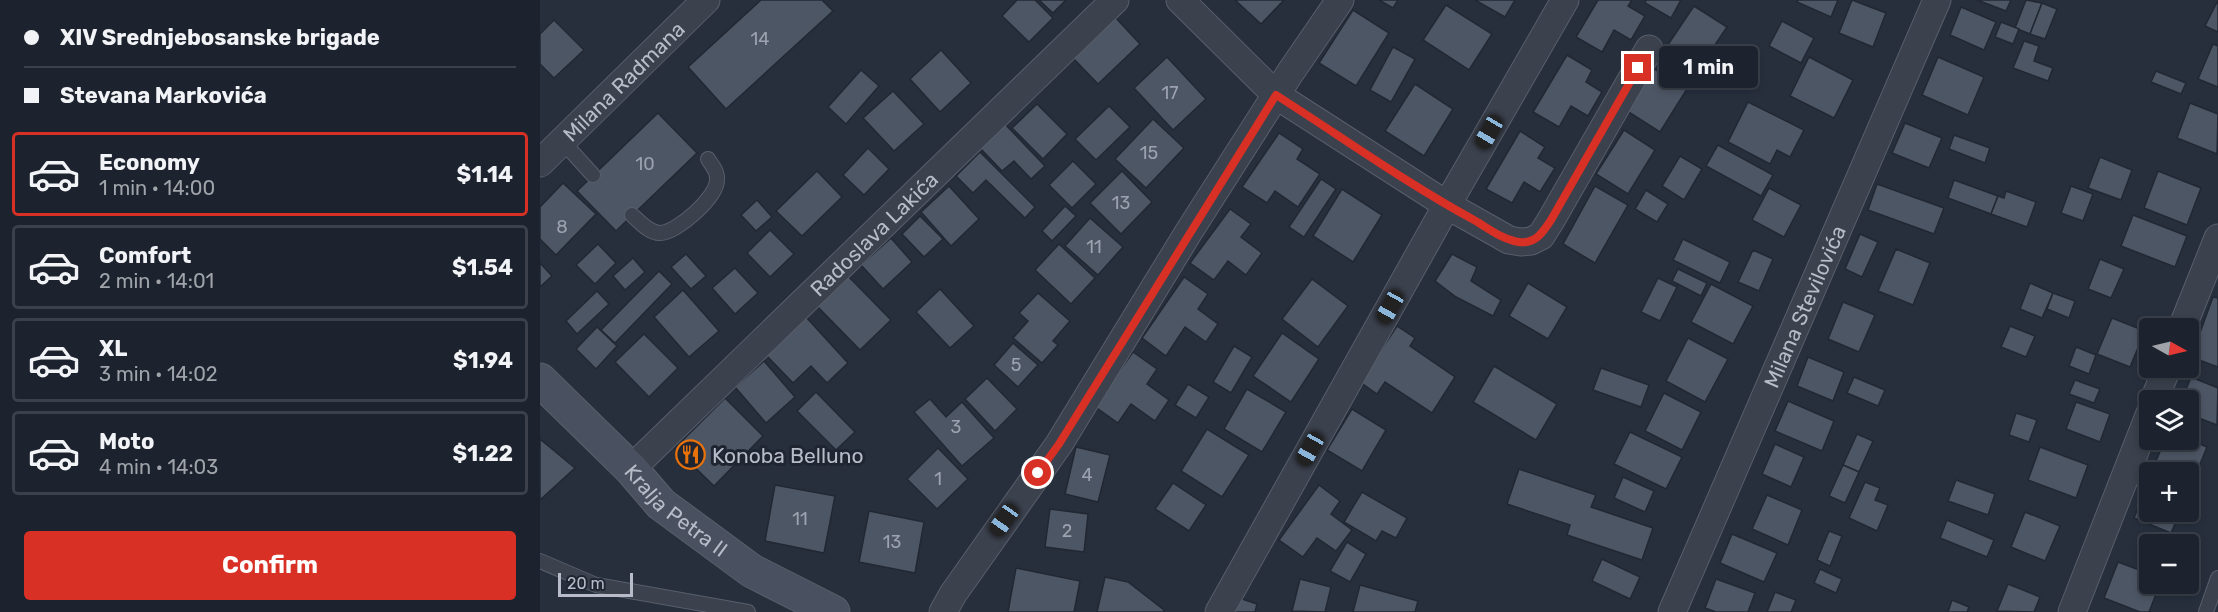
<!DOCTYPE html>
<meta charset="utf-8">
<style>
:root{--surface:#1d232e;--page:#252b36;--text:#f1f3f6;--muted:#a0a4aa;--line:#3b404a;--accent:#d93025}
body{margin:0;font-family:Rubik,sans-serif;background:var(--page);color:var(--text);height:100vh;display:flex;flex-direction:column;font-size:22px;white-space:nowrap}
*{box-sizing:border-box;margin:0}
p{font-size:20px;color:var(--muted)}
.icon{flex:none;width:33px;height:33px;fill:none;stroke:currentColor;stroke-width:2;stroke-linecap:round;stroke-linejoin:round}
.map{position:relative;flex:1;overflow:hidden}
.sheet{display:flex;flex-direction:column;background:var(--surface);width:540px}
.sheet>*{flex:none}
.banner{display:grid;align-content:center;height:132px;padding:0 24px;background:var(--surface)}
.needle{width:39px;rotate:98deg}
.buttons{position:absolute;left:1599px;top:318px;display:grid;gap:12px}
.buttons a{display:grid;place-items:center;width:60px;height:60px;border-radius:6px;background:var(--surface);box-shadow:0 3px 9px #0003,0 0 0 2px var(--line);font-size:30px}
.scale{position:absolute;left:18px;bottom:15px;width:75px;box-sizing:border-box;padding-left:6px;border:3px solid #b7bcc8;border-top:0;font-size:16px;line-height:21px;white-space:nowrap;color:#b7bcc8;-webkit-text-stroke:4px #1f2632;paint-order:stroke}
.end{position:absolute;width:27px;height:27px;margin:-14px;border:8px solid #d93025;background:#fff;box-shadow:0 0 0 3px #fff}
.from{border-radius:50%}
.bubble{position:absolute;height:42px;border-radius:6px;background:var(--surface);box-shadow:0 3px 9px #0003,0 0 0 2px var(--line);font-size:20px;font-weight:700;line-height:42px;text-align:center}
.car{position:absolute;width:18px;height:36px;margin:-18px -9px;border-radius:8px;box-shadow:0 0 4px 2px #0007;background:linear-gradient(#222 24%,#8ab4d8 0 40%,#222 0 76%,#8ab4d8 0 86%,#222 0)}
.banner b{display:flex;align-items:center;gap:21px;height:57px;font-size:22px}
.banner b+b{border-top:2px solid var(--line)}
.banner i{width:15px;height:15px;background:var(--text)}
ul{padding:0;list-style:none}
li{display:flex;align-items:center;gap:18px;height:84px;margin:0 12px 9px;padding:0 12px;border:3px solid var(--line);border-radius:6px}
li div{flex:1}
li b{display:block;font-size:22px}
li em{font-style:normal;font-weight:700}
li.on{border-color:var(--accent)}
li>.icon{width:54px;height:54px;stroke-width:1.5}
.button{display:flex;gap:12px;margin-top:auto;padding:12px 24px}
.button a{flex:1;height:69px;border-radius:6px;background:var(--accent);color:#fff;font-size:24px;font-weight:700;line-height:69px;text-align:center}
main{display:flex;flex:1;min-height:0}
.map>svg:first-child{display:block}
.building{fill:#4d5665;stroke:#212834;stroke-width:1.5}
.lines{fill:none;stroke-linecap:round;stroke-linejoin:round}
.lane-casing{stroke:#585f6b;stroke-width:16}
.street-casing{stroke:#585f6b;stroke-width:29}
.secondary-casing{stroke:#585f6b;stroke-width:35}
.lane{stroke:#3b414d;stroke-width:14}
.street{stroke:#3b414d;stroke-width:27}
.secondary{stroke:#495060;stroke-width:33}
.route{stroke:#d93025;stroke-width:8}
.labels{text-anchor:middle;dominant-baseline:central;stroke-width:6;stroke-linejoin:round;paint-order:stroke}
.number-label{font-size:18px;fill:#9ca2af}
.street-label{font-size:21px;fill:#b7bcc8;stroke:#1f2632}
.poi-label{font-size:21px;fill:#b7bcc8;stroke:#1f2632;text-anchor:start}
</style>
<main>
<section class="sheet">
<div class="banner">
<b><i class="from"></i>XIV Srednjebosanske brigade</b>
<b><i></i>Stevana Markovića</b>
</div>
<ul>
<li class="on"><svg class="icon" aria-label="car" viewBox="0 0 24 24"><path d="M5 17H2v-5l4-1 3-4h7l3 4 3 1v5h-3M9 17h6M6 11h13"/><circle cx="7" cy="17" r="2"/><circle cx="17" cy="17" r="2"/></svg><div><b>Economy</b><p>1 min · 14:00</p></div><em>$1.14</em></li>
<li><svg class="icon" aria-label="car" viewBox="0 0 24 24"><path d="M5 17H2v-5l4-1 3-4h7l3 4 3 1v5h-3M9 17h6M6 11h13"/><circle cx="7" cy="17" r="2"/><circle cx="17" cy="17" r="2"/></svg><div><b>Comfort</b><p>2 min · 14:01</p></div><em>$1.54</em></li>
<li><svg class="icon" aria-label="car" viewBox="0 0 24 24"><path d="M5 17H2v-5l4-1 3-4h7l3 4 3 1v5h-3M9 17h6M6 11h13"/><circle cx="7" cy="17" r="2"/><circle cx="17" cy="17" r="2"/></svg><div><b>XL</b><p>3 min · 14:02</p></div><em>$1.94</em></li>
<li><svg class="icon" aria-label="car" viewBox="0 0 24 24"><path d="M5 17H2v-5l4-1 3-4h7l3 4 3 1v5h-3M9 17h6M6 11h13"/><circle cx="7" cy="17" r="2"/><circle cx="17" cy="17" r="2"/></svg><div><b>Moto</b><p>4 min · 14:03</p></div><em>$1.22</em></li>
</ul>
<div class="button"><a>Confirm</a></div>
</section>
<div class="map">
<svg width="1678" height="612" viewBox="0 0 1678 612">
<rect width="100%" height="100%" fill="#272f3d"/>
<g class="building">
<polygon points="221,0 282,0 293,11 186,109 148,67"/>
<polygon points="477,0 495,0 513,18 489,42 462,16"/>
<polygon points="499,0 526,0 513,13"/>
<polygon points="695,0 744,0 721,24"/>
<polygon points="839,0 858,0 853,8"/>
<polygon points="935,0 975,0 965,17"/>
<polygon points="1058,0 1092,0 1088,6 1105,16 1091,40 1074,30 1062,52 1036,37"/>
<polygon points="1106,0 1141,0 1131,18 1105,3"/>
<polygon points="1258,0 1298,0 1291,17 1257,2"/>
<polygon points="1312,0 1346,13 1333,47 1299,33"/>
<polygon points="1437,0 1471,0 1466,11"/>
<polygon points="1486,0 1502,3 1490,34 1475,28"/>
<polygon points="1678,0 1678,32 1665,26"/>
<polygon points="1502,3 1517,9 1505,39 1490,34"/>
<polygon points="906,5 952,34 929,70 883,40"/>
<polygon points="1154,6 1187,27 1156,73 1123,52"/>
<polygon points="1421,7 1456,22 1444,50 1410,35"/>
<polygon points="813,10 849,33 816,86 779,63"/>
<polygon points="574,16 600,44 558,84 531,56"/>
<polygon points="14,20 44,50 14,78 0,64 0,34"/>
<polygon points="1242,21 1274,38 1261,63 1229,46"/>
<polygon points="1461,22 1479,29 1473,44 1455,37"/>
<polygon points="1484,41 1499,46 1494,61 1513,68 1508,81 1473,68"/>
<polygon points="1673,44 1678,46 1678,87 1658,79"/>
<polygon points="853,47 875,59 851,102 830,90"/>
<polygon points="401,50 431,83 400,112 370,79"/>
<polygon points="1027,55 1052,70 1046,82 1062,92 1048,116 1031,106 1019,127 993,112"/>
<polygon points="627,57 666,99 633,130 594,88"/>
<polygon points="1269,57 1313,80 1294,118 1250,96"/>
<polygon points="1398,57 1444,77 1428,115 1382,95"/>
<polygon points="1113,68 1147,89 1120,132 1087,111"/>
<polygon points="321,70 339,86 306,124 288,107"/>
<polygon points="1616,71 1646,83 1641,94 1611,82"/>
<polygon points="875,84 913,109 884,156 845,131"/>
<polygon points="353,91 384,124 354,151 323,118"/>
<polygon points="1208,102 1264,130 1250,157 1237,150 1230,164 1188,142"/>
<polygon points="1650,103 1678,114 1677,154 1637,138"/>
<polygon points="497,104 527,134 503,159 472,128"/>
<polygon points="569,106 590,127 556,160 535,139"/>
<polygon points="118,113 157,153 76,231 37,191"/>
<polygon points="613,119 644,148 606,188 575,159"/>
<polygon points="1365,123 1402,138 1389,168 1352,153"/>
<polygon points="465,124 505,166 491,179 474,161 462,171 440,148"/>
<polygon points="1084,130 1115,150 1088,194 1056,174"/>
<polygon points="980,131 1005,147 998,158 1015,168 1000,192 984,182 972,203 946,189"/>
<polygon points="739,133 763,149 757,159 780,174 758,207 735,191 727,203 702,187"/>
<polygon points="1414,135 1450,148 1445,163 1409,149"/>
<polygon points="1178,145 1233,175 1221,196 1166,166"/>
<polygon points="328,148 349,169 324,195 303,175"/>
<polygon points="440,152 495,207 485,218 446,180 433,193 416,176"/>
<polygon points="1140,156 1162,169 1144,200 1122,186"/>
<polygon points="1560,157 1592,170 1581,200 1548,188"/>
<polygon points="533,161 556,184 532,208 509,185"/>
<polygon points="277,171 302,197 262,236 236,211"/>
<polygon points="582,171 612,202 581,234 550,203"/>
<polygon points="1618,171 1661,188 1647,225 1604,208"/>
<polygon points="781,179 796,189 764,237 749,227"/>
<polygon points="1414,180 1458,196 1451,214 1408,198"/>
<polygon points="23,183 56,214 16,255 0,239 0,207"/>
<polygon points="1337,184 1404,208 1394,234 1328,210"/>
<polygon points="409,186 439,219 411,246 381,212"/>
<polygon points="1055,186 1088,205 1055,263 1023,244"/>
<polygon points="1531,186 1553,194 1543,221 1521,213"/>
<polygon points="1229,188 1261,205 1244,237 1212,220"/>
<polygon points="802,189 842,215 813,262 773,236"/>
<polygon points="1106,190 1128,204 1117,222 1095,209"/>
<polygon points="1466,191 1496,202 1487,227 1451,214 1458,196 1464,198"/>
<polygon points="217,200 232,217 216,231 201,215"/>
<polygon points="525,206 536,216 512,241 502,231"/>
<polygon points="690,209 711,224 701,237 722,253 706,275 688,261 674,280 650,263"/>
<polygon points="1593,215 1647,236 1635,267 1581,246"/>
<polygon points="380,216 403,239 384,257 362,234"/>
<polygon points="550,218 583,247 558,275 525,246"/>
<polygon points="230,230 254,254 230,277 207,253"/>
<polygon points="1320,234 1338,242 1322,277 1305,269"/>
<polygon points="351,238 372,262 343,289 321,265"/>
<polygon points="1143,239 1190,262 1180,283 1133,260"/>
<polygon points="58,244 76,263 55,284 36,265"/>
<polygon points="519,244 555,278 531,304 495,270"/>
<polygon points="1356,249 1390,263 1373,305 1338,291"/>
<polygon points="1213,250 1233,259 1219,291 1198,282"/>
<polygon points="146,254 166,276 151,289 131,267"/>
<polygon points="912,254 937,267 931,281 961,300 953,316 916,297 895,281"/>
<polygon points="93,258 105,272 85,290 73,276"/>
<polygon points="1560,259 1584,269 1571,298 1548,289"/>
<polygon points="0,263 12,276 0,287"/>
<polygon points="195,268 218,293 195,314 172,288"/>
<polygon points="1138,269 1167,283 1161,296 1132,281"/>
<polygon points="119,271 132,284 75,343 61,330"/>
<polygon points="308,276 351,320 320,350 277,306"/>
<polygon points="644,277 668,294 658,309 678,324 666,342 645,327 626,356 602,338"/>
<polygon points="1118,278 1137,287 1120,321 1101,312"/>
<polygon points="772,279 808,306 778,347 742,319"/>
<polygon points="988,283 1027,307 1008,339 969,316"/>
<polygon points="1490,283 1513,293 1502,318 1480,309"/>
<polygon points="1171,284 1213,306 1193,344 1151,322"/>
<polygon points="400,289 434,326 410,348 376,312"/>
<polygon points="143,290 179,331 149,357 114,317"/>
<polygon points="57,291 69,304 37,334 26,321"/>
<polygon points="498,293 530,321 513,341 518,345 502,363 473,338 488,321 479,313"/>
<polygon points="1513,293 1535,301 1529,318 1507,309"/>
<polygon points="1673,297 1678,298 1678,367 1651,357"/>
<polygon points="1303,302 1335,315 1319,352 1288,339"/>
<polygon points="266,317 308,363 287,383 271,366 253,383 226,355"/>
<polygon points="1572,318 1605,331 1590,367 1557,354"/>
<polygon points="857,326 875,338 870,346 915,377 892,413 845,382 837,394 820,382"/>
<polygon points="1470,326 1495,336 1486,357 1461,347"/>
<polygon points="57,327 77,346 56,369 36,349"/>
<polygon points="742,333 779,359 751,402 713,376"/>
<polygon points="104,334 138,368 109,397 75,362"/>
<polygon points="1148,338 1188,359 1165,402 1126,381"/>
<polygon points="473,343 498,365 478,387 454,365"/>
<polygon points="694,346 712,357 691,393 673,382"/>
<polygon points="1536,347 1556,355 1549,374 1529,366"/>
<polygon points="593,352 617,369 607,384 629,400 615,421 591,404 578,423 554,406"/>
<polygon points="1268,357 1304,372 1293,401 1257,386"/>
<polygon points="224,361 255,397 226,423 195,387"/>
<polygon points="954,366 1017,404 996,440 933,402"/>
<polygon points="1061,368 1109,385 1101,407 1053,390"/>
<polygon points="1314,377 1345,390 1338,406 1307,393"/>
<polygon points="1651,377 1678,388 1677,425 1648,414 1648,400 1642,400"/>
<polygon points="447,378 477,409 455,431 425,399"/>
<polygon points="1535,380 1560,389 1554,403 1529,394"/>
<polygon points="648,384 669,397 656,418 635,405"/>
<polygon points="707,389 746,412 722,452 684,429"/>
<polygon points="276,392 315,432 296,450 257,411"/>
<polygon points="1124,393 1161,412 1142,450 1105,431"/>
<polygon points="185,398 223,436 174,486 135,448"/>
<polygon points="390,399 406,417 422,402 454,438 422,466 374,412"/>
<polygon points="1248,401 1294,421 1282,451 1235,431"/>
<polygon points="1536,402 1570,414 1560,442 1526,429"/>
<polygon points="812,409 846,430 822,471 787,450"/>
<polygon points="1476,413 1497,420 1489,442 1469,435"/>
<polygon points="667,429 709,455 682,497 641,471"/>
<polygon points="1090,432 1142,457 1126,489 1074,464"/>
<polygon points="1317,434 1333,441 1319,472 1303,465"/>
<polygon points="0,439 35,468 0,500"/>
<polygon points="1648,439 1667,447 1652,484 1648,482 1648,472 1625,472 1613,468 1625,440"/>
<polygon points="1235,444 1264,457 1251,487 1222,474"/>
<polygon points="536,447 570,455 558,502 525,494"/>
<polygon points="1500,447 1548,465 1536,498 1488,480"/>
<polygon points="398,448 428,479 397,509 367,479"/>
<polygon points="1303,465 1319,472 1305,503 1289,496"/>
<polygon points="979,469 1056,495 1051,507 1113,528 1102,560 1027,535 1030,525 967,504"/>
<polygon points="1083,477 1114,491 1105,512 1074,498"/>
<polygon points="1416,480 1455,494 1448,515 1408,501"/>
<polygon points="1325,482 1340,488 1335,500 1348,505 1337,531 1309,518"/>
<polygon points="633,483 666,505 649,531 615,509"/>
<polygon points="235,485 295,496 284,553 225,541"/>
<polygon points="779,485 800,501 791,514 812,530 796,551 777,538 763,557 739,540"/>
<polygon points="1606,488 1610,489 1610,512 1640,512 1631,533 1594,518"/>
<polygon points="822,492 867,518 856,538 842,531 836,541 804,522"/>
<polygon points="1227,495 1262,510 1248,545 1212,529"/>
<polygon points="510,509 548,514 544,552 505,547"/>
<polygon points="329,511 384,522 375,573 319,562"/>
<polygon points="1485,512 1520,526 1505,561 1471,547"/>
<polygon points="1407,520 1454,540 1447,557 1400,538"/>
<polygon points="1289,531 1302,536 1290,566 1277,560"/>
<polygon points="1192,534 1237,553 1224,582 1180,563"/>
<polygon points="807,542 826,554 810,582 790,571"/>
<polygon points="1062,559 1100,577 1090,599 1052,581"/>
<polygon points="1578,562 1610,574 1610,584 1620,584 1609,612 1600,612 1564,598"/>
<polygon points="476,568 540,581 534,612 468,612"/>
<polygon points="1280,569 1302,579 1296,593 1274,583"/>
<polygon points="565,577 588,582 624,610 624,612 557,612"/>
<polygon points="760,579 791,587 785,612 752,611"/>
<polygon points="1176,579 1215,593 1208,612 1176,612 1165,608"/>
<polygon points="1468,584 1500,597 1494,612 1457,611"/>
<polygon points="820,585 878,601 875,612 813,612"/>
<polygon points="1235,592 1256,600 1251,612 1227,612"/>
<polygon points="693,596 717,604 715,612 687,612"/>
<polygon points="1412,600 1429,607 1427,612 1408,612"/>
</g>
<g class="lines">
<defs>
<g id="lane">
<polyline points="22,141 53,175"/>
<path d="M92,215C100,222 109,233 120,233C137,233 177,197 177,180C178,171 172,166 168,159"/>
<polyline points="0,561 56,585 208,612"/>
<polyline points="1666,612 1678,578"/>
</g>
<g id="street">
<polyline points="640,0 736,95 907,205 969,240 981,242 991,241 1001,236 1011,220 1109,49"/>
<path id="s1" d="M0,163L166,0"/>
<polyline points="1642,328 1678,238"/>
<polyline points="1614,400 1627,368"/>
<path id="s2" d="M91,469L575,0"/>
<polyline points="403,612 413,594 519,444 648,233 750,73 800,0"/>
<polyline points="679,612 907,205 1025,0"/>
<path id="s3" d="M1132,612L1397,0"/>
<polyline points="1532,612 1610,413"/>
</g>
<g id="secondary">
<path id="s4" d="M0,380L91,469L121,504L212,571L293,612"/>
</g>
</defs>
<use href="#lane" class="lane-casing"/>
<use href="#street" class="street-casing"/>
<use href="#secondary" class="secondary-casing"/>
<use href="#lane" class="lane"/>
<use href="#street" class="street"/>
<use href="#secondary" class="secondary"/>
</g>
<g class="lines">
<path class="route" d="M498,473L519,444L736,95C802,137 866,183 934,220C948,228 963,240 979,242C996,244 1003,232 1011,220L1098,68"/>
</g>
<defs>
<symbol id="restaurant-ring" viewBox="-11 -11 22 22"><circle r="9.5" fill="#1f2632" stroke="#e8710a" stroke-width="1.5"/><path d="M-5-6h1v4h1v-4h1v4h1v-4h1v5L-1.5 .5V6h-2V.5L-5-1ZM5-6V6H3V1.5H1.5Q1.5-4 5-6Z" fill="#e8710a"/></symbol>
</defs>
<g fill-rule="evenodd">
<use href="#restaurant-ring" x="134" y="438" width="33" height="33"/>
</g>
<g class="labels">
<g class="number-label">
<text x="220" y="39">14</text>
<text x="630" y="93">17</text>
<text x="609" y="153">15</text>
<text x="105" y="164">10</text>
<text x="581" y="203">13</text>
<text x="22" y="227">8</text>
<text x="554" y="247">11</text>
<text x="476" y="365">5</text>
<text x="416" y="427">3</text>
<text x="547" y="475">4</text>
<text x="398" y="479">1</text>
<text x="260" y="519">11</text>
<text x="527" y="531">2</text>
<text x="352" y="542">13</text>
</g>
<g class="street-label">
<text stroke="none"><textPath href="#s1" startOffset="117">Milana Radmana</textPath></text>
<text stroke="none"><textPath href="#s2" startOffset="338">Radoslava Lakića</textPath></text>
<text stroke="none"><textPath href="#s3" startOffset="333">Milana Stevilovića</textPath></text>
<text stroke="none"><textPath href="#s4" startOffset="189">Kralja Petra II</textPath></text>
</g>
<g class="poi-label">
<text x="172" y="455">Konoba Belluno</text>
</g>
</g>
</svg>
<div class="buttons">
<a><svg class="needle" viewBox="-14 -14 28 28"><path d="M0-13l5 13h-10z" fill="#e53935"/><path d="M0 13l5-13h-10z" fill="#a0a4aa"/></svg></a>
<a><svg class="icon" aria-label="layers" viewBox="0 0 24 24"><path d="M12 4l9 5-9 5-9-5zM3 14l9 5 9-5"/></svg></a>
<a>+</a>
<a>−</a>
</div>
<div class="scale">20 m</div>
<i class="end from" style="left:498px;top:473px"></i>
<i class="end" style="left:1098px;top:68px"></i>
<div class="bubble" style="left:1119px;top:46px;width:99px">1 min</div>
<i class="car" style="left:949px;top:132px;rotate:210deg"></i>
<i class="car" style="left:850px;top:307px;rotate:209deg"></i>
<i class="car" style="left:770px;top:449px;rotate:209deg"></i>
<i class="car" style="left:464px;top:520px;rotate:215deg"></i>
</div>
</main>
